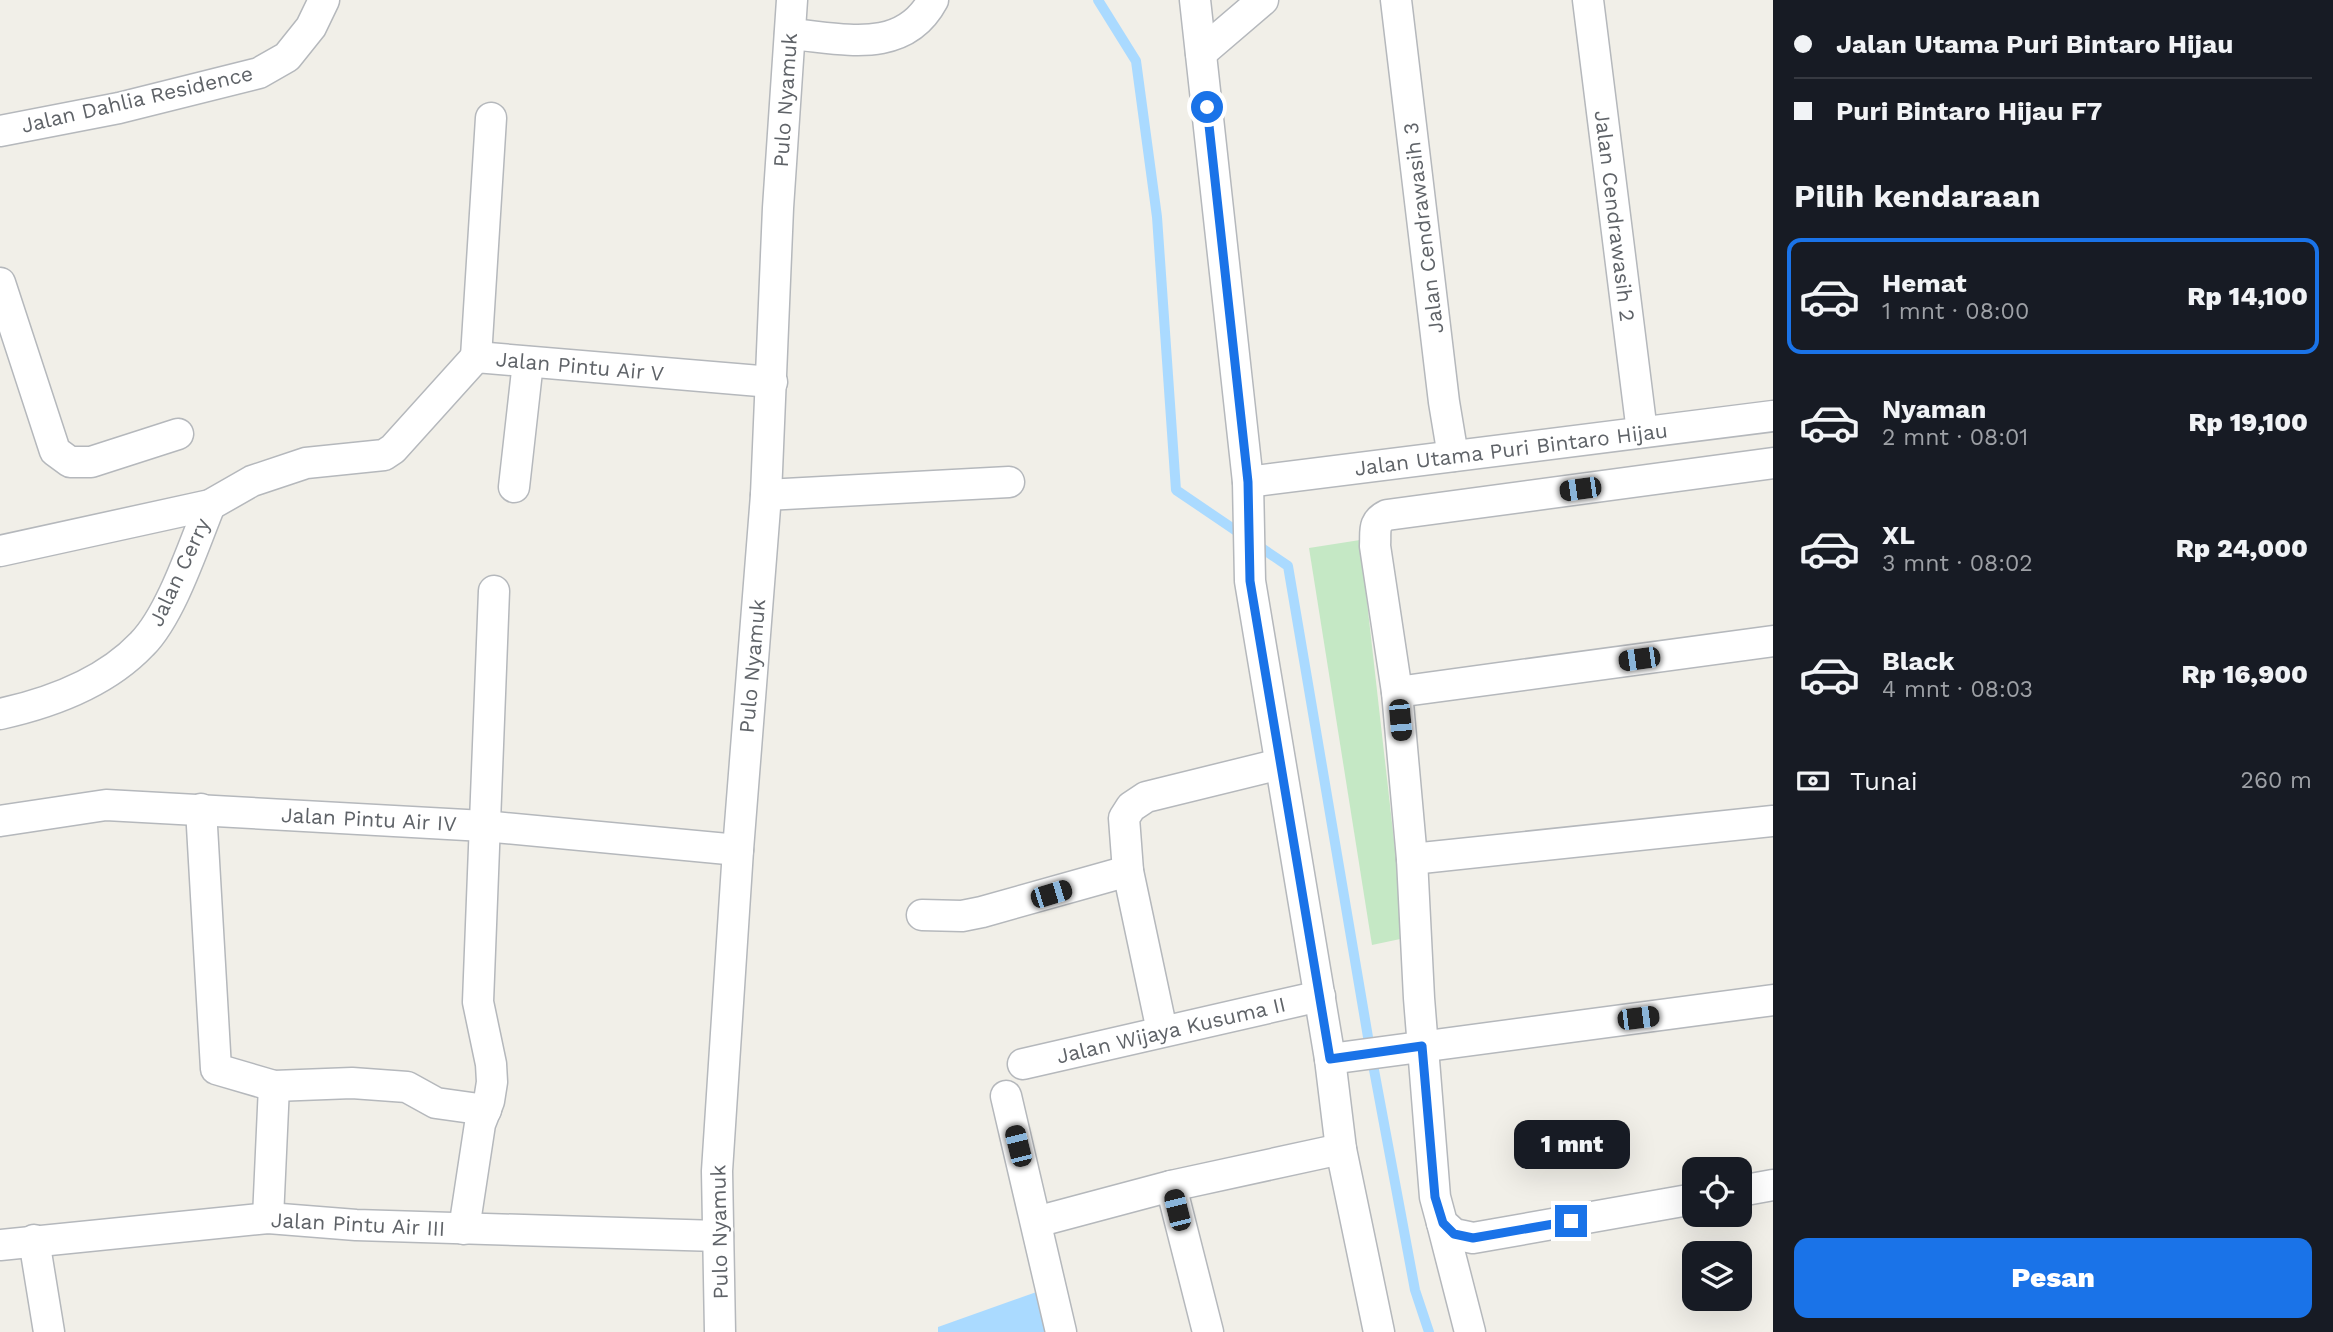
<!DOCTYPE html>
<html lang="id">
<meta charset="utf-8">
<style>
:root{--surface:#171b24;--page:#20242c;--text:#f1f3f6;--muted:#9ea1a6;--line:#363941;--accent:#1a73e8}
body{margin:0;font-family:"Work Sans",sans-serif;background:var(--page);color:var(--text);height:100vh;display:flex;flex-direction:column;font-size:26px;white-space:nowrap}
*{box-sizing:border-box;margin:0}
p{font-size:23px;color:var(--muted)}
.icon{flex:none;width:38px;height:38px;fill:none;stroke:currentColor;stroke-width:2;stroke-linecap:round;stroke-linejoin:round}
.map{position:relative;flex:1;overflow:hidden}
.drawer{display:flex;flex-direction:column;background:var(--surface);width:560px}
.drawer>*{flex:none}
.guide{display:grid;align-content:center;height:154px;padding:0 21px;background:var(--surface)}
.controls{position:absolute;left:1682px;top:1157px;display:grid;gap:14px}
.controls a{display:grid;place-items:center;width:70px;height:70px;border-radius:14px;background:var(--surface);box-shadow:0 7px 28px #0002;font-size:35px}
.end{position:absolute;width:32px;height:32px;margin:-16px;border:9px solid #1a73e8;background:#fff;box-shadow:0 0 0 4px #fff}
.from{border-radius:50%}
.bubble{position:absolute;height:49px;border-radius:14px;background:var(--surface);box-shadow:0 7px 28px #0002;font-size:23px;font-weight:800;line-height:49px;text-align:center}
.car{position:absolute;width:21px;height:42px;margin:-21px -10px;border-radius:9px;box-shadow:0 0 5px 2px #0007;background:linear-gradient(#222 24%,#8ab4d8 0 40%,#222 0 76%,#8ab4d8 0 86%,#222 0)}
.guide b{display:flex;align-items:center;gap:24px;height:66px;font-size:26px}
.guide b+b{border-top:2px solid var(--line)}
.guide i{width:18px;height:18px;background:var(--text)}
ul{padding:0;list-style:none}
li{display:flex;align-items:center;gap:21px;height:116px;margin:0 14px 10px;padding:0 7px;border:4px solid transparent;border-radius:14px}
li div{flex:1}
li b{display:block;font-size:26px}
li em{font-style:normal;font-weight:800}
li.current{border-color:var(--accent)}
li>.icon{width:63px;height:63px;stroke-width:1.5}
h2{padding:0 21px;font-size:32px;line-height:84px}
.pay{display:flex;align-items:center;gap:18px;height:77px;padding:0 21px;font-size:26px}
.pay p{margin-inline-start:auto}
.button{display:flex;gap:14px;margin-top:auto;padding:14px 21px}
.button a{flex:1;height:80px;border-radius:14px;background:var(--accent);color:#fff;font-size:28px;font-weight:800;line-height:80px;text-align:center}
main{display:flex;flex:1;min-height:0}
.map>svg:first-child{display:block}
.green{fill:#c5e8c5}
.water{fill:#aadaff}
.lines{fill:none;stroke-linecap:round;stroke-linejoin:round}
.stream{stroke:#aadaff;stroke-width:10}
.street-casing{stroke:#b5b8bc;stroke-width:33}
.street{stroke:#fff;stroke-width:30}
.route{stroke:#1a73e8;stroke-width:9}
.labels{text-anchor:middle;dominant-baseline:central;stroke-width:5;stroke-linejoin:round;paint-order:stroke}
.street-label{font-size:21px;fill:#5f6368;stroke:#fff}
</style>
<main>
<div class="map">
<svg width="1773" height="1332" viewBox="0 0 1773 1332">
<rect width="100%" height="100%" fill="#f1efe8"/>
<polygon class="green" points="1360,540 1405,938 1372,945 1309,548"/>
<polygon class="water" points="1045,1289 1053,1332 938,1332 938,1327"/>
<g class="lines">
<polyline class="stream" points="1098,0 1136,61 1157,217 1176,490 1288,566 1369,1043 1415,1290 1429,1332"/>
<defs>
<g id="street">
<polyline points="1195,0 1248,482 1250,581 1330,1059 1341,1149 1379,1332"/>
<polyline points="1396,0 1444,402 1453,456"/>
<polyline points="1588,0 1642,432"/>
<path d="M790,34C842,38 903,56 933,0"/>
<polyline points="1201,53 1263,0"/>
<polyline points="0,131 119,108 259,73 287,57 311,27 324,0"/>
<polyline points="0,283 55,451 70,462 91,462 178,434"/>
<polyline points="476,357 491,118"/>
<polyline points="1248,482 1773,416"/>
<polyline points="514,487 528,362"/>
<polyline points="766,495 1009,482"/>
<polyline points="0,551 210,505 252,481 306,463 384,455 393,449 476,357 772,382"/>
<polyline points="1397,692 1773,641"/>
<path d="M0,714C50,703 106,682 142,644C171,615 194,544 210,505"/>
<polyline points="201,809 216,1069 274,1086 352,1083 407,1087 436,1103 486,1110"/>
<polyline points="0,821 106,805 484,826 738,850"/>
<polyline points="1412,859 1773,821"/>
<polyline points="922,915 962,916 982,912 1128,871"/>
<polyline points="1162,1031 1128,871 1124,818 1131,807 1146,797 1280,764"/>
<polyline points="1330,1059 1773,1000"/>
<polyline points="1023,1064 1320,996"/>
<polyline points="1006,1096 1061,1332"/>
<polyline points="1171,1186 1208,1332"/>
<polyline points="1740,1191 1773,1185"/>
<path d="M1694,1199L1473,1238L1454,1234L1442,1223L1435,1197L1419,998L1412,859L1397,692L1375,546C1376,532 1372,522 1387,515L1773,463"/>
<polyline points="268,1218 274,1086"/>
<polyline points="1036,1222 1171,1186 1341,1149"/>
<polyline points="1442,1223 1470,1332"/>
<polyline points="464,1229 480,1124 489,1101 492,1082 491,1064 478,1002 494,591"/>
<polyline points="34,1240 49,1332"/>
<polyline points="0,1245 268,1218 356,1225 718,1236"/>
<polyline points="720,1332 717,1171 738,850 766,495 778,208 792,0"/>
</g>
</defs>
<use href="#street" class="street-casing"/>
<use href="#street" class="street"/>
</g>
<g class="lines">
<polyline class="route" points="1207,107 1248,482 1250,581 1330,1059 1422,1046 1435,1197 1443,1223 1454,1234 1473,1238 1571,1221"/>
</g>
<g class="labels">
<g class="street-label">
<text transform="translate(137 99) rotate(-13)">Jalan Dahlia Residence</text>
<text transform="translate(785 100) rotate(-86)">Pulo Nyamuk</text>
<text transform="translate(1615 216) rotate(83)">Jalan Cendrawasih 2</text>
<text transform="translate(1423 228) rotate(-97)">Jalan Cendrawasih 3</text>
<text transform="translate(580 366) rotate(5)">Jalan Pintu Air V</text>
<text transform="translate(1511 449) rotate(-7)">Jalan Utama Puri Bintaro Hijau</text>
<text transform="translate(179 572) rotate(-65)">Jalan Cerry</text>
<text transform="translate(752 666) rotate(-85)">Pulo Nyamuk</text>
<text transform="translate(369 819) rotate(3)">Jalan Pintu Air IV</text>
<text transform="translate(1171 1030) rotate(-13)">Jalan Wijaya Kusuma II</text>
<text transform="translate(358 1224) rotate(3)">Jalan Pintu Air III</text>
<text transform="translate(719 1232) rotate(-91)">Pulo Nyamuk</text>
</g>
</g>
</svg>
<div class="controls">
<a><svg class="icon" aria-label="locate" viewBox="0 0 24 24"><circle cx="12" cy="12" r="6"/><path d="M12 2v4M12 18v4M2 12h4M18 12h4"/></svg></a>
<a><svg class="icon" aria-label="layers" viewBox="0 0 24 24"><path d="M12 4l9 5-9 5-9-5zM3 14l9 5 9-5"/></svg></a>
</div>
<i class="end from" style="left:1207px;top:107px"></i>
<i class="end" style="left:1571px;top:1221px"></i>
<div class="bubble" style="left:1514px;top:1120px;width:116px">1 mnt</div>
<i class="car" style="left:1580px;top:489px;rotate:262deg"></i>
<i class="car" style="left:1639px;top:659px;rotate:262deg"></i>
<i class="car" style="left:1400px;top:720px;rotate:175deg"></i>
<i class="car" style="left:1051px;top:894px;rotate:73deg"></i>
<i class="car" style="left:1638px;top:1018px;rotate:83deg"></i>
<i class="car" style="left:1018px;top:1146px;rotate:346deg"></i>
<i class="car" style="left:1177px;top:1210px;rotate:346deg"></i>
</div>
<section class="drawer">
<div class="guide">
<b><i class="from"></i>Jalan Utama Puri Bintaro Hijau</b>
<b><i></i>Puri Bintaro Hijau F7</b>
</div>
<h2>Pilih kendaraan</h2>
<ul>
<li class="current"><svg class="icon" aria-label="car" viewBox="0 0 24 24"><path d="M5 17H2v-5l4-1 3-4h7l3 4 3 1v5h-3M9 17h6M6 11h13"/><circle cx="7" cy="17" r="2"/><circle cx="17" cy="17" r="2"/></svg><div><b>Hemat</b><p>1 mnt · 08:00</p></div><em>Rp 14,100</em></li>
<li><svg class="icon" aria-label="car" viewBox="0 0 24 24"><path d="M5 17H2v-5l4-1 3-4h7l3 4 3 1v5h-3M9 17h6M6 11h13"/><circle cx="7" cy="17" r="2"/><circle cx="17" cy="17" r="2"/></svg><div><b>Nyaman</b><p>2 mnt · 08:01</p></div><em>Rp 19,100</em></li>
<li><svg class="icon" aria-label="car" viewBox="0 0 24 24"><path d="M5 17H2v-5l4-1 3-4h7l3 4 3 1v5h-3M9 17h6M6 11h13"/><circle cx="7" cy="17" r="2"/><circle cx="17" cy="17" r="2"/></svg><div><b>XL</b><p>3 mnt · 08:02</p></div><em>Rp 24,000</em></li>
<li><svg class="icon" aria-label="car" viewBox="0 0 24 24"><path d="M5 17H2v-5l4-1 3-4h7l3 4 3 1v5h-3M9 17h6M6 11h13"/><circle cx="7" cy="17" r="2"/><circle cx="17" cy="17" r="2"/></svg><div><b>Black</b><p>4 mnt · 08:03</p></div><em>Rp 16,900</em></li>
</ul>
<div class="pay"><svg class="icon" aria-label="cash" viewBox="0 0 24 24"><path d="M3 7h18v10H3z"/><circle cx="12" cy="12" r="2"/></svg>Tunai<p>260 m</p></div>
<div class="button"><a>Pesan</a></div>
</section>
</main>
